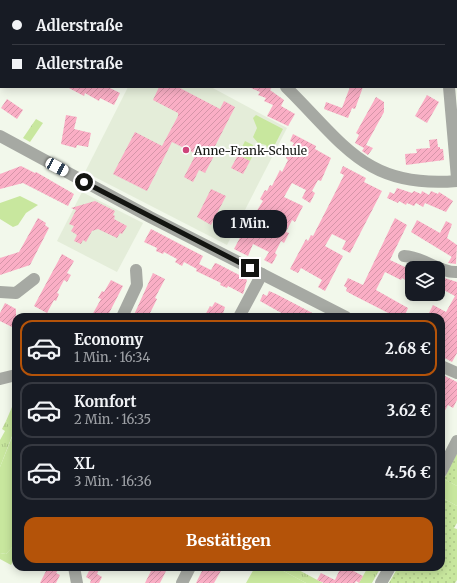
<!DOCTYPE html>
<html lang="de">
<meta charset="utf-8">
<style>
:root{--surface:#171b24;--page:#20242c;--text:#f1f3f6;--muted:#9ea1a6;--line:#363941;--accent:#b45309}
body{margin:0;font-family:Merriweather,serif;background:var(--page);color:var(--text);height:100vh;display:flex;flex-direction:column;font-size:15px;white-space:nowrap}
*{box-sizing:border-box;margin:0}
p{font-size:13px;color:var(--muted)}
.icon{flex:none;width:22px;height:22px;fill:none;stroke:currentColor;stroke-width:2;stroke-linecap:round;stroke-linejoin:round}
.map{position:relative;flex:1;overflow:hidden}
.sheet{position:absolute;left:12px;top:313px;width:433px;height:258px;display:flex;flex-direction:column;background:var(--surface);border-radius:12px;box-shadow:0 2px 10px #0003}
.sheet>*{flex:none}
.top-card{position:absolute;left:0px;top:0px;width:457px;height:88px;box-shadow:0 2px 10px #0003;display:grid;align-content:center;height:88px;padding:0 12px;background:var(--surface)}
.buttons{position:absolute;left:405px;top:261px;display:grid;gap:8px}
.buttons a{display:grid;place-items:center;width:40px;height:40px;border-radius:8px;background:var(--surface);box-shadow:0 2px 10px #0003;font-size:20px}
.end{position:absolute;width:18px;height:18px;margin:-9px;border:5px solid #131511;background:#fff;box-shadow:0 0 0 2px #fff}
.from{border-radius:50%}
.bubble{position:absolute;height:28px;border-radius:12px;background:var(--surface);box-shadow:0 2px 10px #0003;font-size:13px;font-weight:700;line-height:28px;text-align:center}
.car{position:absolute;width:12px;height:24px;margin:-12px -6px;border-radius:5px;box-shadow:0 0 3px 1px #0007;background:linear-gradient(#fff 24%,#345 0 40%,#fff 0 76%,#345 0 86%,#fff 0)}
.top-card b{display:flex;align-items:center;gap:14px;height:38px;font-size:15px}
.top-card b+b{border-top:1px solid var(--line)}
.top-card i{width:10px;height:10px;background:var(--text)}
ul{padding:7px 0 0;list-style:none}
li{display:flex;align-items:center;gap:12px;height:56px;margin:0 8px 6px;padding:0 4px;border:2px solid var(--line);border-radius:12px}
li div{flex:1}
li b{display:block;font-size:15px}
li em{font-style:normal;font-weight:700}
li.on{border-color:var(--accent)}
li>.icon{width:36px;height:36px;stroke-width:1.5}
.action{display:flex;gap:8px;margin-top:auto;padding:8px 12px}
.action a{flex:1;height:46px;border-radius:12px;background:var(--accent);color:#fff;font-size:16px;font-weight:700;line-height:46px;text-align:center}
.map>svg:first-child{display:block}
.built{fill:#e4edd9}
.grass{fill:url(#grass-tufts)}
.park{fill:#c8e79e}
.garden{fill:url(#garden-dots)}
.building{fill:url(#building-hatch)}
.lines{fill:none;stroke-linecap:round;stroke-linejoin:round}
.minor{stroke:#a6a9a3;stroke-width:12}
.route{stroke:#131511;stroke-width:5}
.poi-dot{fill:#ce447a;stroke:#fff;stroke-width:1.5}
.labels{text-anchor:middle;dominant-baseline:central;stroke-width:4;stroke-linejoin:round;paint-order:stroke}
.poi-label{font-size:12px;fill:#131511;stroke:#fff;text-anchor:start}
</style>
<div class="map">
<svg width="457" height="583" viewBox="0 0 457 583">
<defs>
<pattern id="grass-tufts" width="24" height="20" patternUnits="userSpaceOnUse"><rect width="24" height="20" fill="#c8e79e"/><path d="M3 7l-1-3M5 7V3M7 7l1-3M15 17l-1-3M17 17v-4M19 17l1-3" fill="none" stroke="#abc587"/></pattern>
<pattern id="garden-dots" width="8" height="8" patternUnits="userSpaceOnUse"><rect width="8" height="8" fill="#c8e79e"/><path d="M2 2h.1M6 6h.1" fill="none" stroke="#abc587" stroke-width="1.8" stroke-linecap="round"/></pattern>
<pattern id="building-hatch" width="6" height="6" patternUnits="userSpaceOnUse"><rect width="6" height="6" fill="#faaec5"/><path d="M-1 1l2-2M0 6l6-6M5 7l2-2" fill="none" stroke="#d595a8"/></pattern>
</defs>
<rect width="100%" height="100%" fill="#f2f8eb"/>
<g class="built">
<polygon points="128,87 211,87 287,128 227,245 85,172"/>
<polygon points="82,192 143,223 117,272 57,241"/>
</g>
<g class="grass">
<polygon points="36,119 43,123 30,142 23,138"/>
<polygon points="6,421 14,431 0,467 0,440 5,431 2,429"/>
<polygon points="16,543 16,556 11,565 0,559 0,553 6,554"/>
<polygon points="276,567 293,567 323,583 306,583"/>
<polygon points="368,567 381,567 372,583 359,583"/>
</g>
<g class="park">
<polygon points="256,115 283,129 270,154 266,145 258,143 253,137 257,128 253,118"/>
<polygon points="245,141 253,145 254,153 250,161 238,155"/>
<polygon points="20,196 38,205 26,213 18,225 13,227 0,219 0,203"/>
<polygon points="16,406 16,543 6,554 0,553 0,467 14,432 6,421 12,407"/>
<polygon points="444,479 457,486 457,506 441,497 441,485"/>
<polygon points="255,567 276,567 306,583 246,583"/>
</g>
<g class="garden">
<polygon points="457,453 457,486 444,479"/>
<polygon points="441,497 457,506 457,523 454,528 457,529 457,580 455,583 389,583 398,567 441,567"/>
</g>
<g class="building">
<polygon points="67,87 108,87 120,93 114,105 100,98 99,101 85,93 84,96"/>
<polygon points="159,87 178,87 220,109 224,101 235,107 212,152 215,154 205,173 199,170 193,182 184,177 196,154 172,142 147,191 113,174 135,132 162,146 178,116 178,113 153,100"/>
<polygon points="249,87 272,87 270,90 284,100 281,106 295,114 288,126 267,116 273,105 264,101 266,98 258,95 260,92"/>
<polygon points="350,87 363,87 355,109 352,108 348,118 324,109 326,102 342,108"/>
<polygon points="427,95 439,102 427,123 415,116"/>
<polygon points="376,97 384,102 384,112 366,145 373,148 368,155 362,151 364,148 355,143 359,135 356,133"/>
<polygon points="7,99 23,110 17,119 1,108"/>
<polygon points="66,115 77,117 74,129 91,133 88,147 77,145 76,148 61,144"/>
<polygon points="293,134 316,146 315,149 331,158 321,181 318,180 312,191 315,193 310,203 302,198 306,190 292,183 284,197 303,206 295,222 292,220 286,232 289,233 284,243 281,241 275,253 277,255 272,264 264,260 269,252 253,244 248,256 234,249 243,232 245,233 251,222 249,221 254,211 256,212 263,201 260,199 265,190 267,191 270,185 272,186 280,170 282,172 288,160 286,158 294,143 290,141"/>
<polygon points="437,139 438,147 440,147 440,149 443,149 444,160 406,165 405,154 417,153 416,149 430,148 429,140"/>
<polygon points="238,155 250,161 243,174 231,168"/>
<polygon points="21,166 35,173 36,172 74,194 68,206 23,183 0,189 0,174"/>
<polygon points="343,166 366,178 364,182 382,191 350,253 342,249 346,241 332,234 325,246 343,256 325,291 318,287 322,280 301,268 298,273 290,269 306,239 308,241 311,235 313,236 336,191 344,175 340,173"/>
<polygon points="397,188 412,193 414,191 421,194 422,191 429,195 431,191 438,194 439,192 453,201 446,212 425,203 423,207 416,203 414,206 407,203 406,205 399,201 398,203 387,198 390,192 394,194"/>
<polygon points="211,189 226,196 211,225 197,217"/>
<polygon points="95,201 115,211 113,215 115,216 114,219 127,226 122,234 120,233 117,238 98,229 92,231 86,242 83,240 81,244 74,241 77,235 71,231 74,226 69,224 76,210 71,208"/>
<polygon points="38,218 46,223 45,225 49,228 30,265 0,275 0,258 19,252"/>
<polygon points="395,218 407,225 390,260 407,268 409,264 412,265 412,276 409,282 402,278 401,280 385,272 376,290 408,308 404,317 396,317 353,295 346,291 347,288 344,286 348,278 363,285"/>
<polygon points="417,220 440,233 446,221 452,224 447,238 457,245 456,264 448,263 455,251 452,257 411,232"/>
<polygon points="151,229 203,256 199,264 211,270 215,263 218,264 245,278 247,280 243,294 228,286 227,288 220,285 221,283 196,271 199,264 197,269 184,262 182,266 175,262 177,259 164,252 163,254 156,251 157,248 144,242"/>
<polygon points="62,254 74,261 67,273 71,275 67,282 64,280 57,293 59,294 56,301 54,300 47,313 34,306"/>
<polygon points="153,273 165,279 155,298 157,299 148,317 133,317"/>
<polygon points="438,276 457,282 457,353 452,362 441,356 441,317 427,317 433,305 446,312 455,296 438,287"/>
<polygon points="111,280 123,286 107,317 91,317 101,299 98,298 102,291 104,292"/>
<polygon points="269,291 276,294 320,317 288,317 285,315 260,301 263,294 267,296"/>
<polygon points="215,302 225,307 222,317 204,317 210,306 212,307"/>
<polygon points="5,303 16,309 16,329 0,321 0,313"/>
<polygon points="443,375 457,382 457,400 453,408 448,405 441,418 441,379"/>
<polygon points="48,567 60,567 56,573 60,575 56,583 40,583"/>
<polygon points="91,567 100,567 97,574 102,577 99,583 90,583 91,580 86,577"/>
<polygon points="153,567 168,567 160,583 145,583"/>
<polygon points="204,567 223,567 214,583 196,583"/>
<polygon points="341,567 346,567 363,576 359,583 356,581 355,583 324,583 317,580 321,573 335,580"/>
</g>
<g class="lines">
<g class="minor">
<polyline points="161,0 163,1"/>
<polyline points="441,0 441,1"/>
<polyline points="87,1 89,0"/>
<polyline points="0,72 1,71"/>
<path d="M286,87C344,144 366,189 457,181"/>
<polyline points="449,87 457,178"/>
<polyline points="0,136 150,217 346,317"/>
<path d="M404,256C425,257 439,273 457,272"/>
<polyline points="0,292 16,293 34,279"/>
<polyline points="122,317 137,285 136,270"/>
<polyline points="239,317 262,274"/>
<polyline points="441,366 457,373"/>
<polyline points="0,379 16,375"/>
<polyline points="441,472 457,441"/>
<polyline points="74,567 77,583"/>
<polyline points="182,583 190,567"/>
<polyline points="381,583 390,567"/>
</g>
</g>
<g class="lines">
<polyline class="route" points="84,182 250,268"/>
</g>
<circle class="poi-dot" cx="186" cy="150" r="4"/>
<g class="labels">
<g class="poi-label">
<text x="194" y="150">Anne-Frank-Schule</text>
</g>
</g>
</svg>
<div class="buttons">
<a><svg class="icon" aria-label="layers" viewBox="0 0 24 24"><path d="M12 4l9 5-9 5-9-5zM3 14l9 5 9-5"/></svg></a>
</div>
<i class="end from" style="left:84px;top:182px"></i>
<i class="end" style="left:250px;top:268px"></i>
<div class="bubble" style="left:213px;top:210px;width:74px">1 Min.</div>
<i class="car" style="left:57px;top:167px;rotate:118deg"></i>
<div class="top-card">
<b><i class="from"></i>Adlerstraße</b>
<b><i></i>Adlerstraße</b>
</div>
<section class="sheet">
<ul>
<li class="on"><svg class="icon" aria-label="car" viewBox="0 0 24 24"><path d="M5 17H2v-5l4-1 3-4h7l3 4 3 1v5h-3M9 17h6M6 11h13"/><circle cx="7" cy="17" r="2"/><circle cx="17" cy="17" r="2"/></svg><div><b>Economy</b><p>1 Min. · 16:34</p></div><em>2.68 €</em></li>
<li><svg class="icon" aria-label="car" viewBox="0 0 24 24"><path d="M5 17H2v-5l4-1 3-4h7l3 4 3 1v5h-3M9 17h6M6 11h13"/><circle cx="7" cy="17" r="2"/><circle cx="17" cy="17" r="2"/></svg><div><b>Komfort</b><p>2 Min. · 16:35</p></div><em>3.62 €</em></li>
<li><svg class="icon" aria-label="car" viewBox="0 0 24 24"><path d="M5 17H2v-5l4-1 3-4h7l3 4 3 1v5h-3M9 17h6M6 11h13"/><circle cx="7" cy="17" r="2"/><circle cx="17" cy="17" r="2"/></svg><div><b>XL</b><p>3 Min. · 16:36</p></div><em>4.56 €</em></li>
</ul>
<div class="action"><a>Bestätigen</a></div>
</section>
</div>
